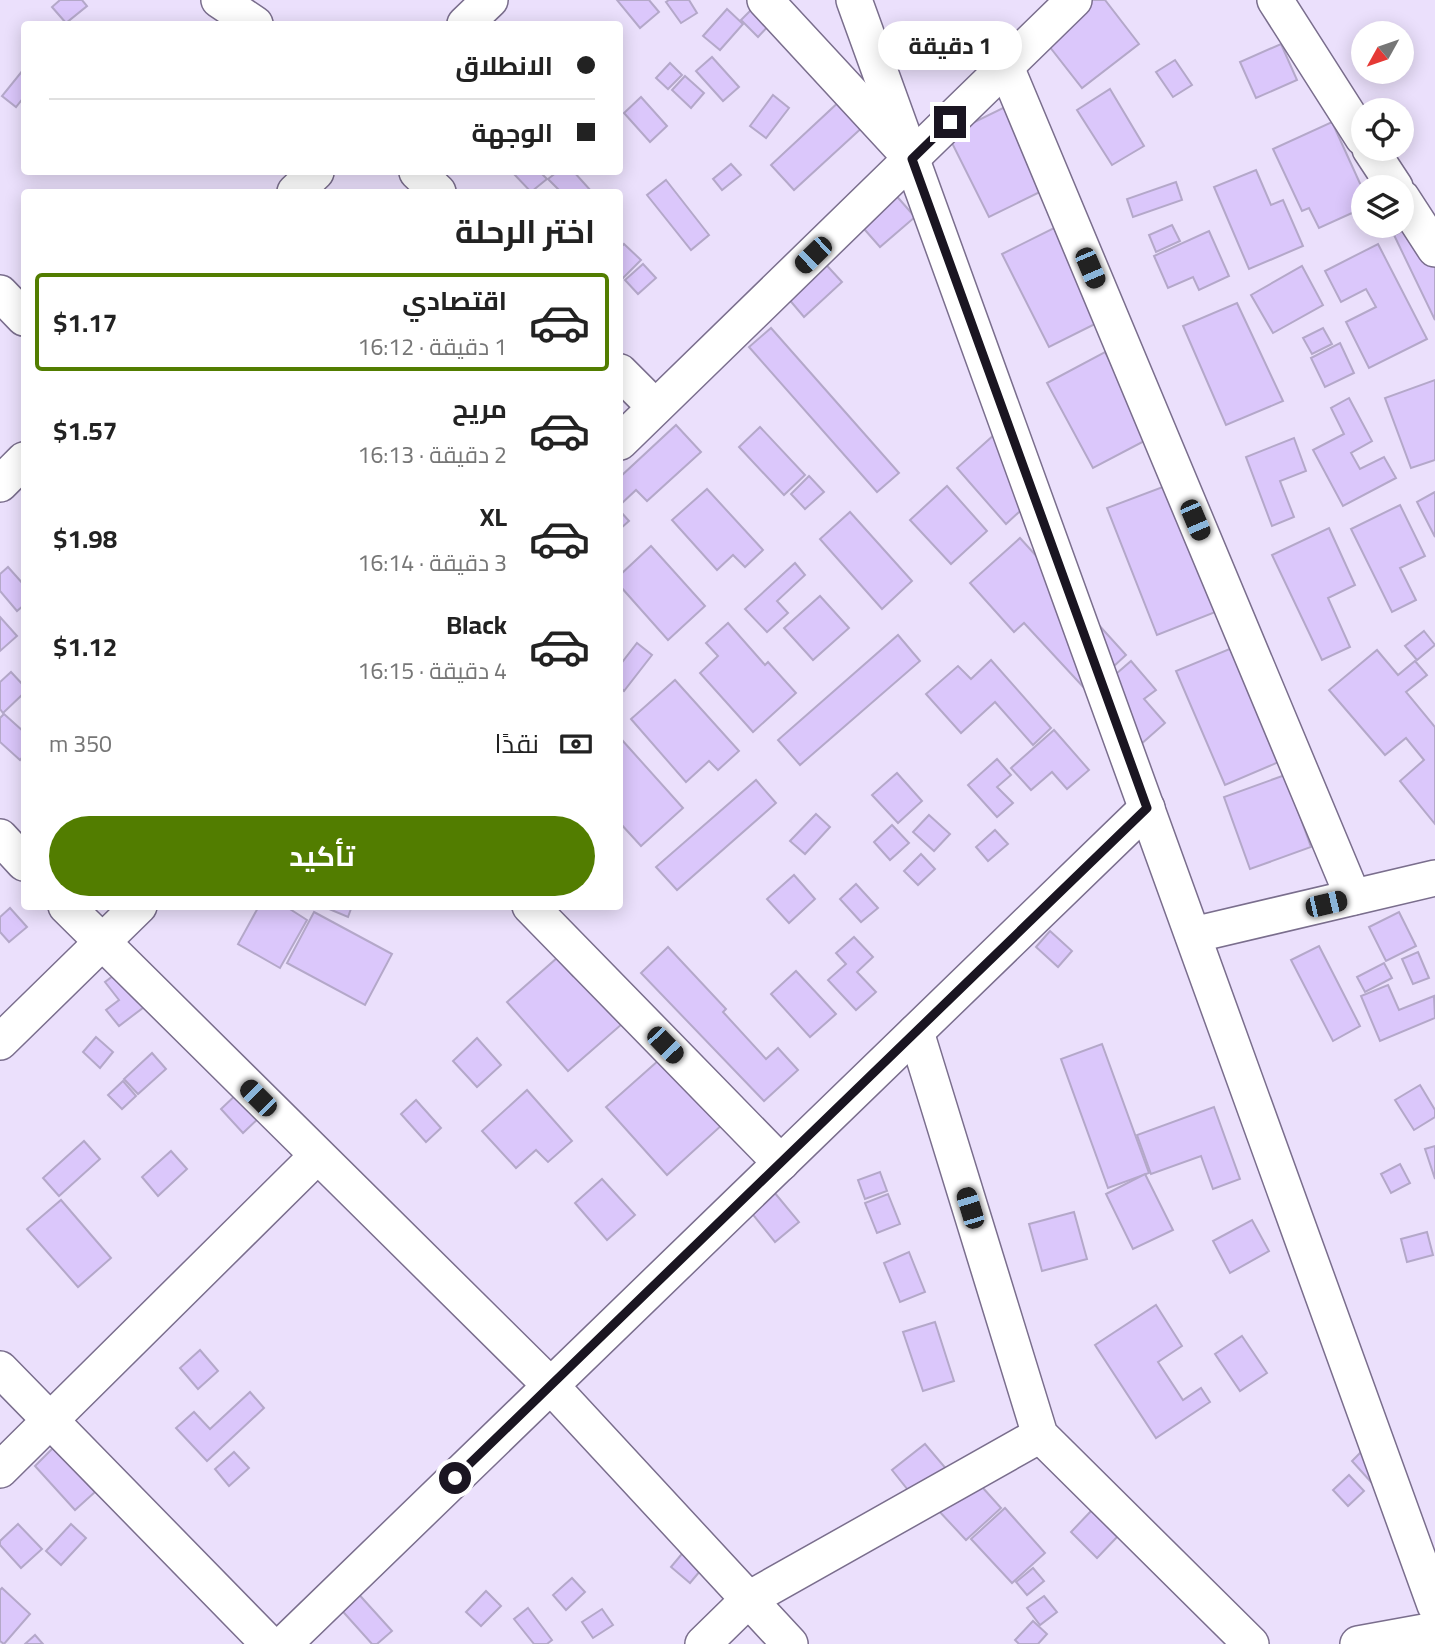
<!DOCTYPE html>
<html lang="ar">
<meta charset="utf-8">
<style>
:root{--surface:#fff;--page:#f6f6f6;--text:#222;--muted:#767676;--line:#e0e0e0;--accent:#527d00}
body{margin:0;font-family:Georgia,Cairo,serif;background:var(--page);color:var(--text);direction:rtl;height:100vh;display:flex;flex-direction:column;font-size:26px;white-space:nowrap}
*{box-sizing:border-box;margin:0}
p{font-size:23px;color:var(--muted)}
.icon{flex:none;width:38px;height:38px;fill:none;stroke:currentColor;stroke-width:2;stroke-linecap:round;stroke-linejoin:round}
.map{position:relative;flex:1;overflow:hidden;direction:ltr}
.panel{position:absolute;left:21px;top:189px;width:602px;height:721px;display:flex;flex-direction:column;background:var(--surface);border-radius:7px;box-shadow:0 4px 18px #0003;direction:rtl}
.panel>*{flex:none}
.top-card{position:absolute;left:21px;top:21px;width:602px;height:154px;border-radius:7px;box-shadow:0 4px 18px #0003;direction:rtl;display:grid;align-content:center;height:154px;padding:0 28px;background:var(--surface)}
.needle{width:46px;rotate:230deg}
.controls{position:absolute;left:1351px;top:21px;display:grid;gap:14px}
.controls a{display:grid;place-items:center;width:63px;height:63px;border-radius:50%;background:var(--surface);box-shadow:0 4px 18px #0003;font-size:35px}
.end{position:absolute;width:32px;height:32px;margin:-16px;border:9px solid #1a1521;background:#fff;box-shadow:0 0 0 4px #fff}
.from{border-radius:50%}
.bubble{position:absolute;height:49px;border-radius:24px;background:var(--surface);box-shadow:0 4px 18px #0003;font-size:23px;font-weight:700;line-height:49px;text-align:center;direction:rtl}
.car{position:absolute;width:21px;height:42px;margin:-21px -10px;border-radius:9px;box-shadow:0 0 5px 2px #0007;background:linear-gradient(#222 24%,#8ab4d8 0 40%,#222 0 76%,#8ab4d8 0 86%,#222 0)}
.top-card b{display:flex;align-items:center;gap:24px;height:66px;font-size:26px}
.top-card b+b{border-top:2px solid var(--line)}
.top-card i{width:18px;height:18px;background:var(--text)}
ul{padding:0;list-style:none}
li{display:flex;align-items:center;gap:21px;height:98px;margin:0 14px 10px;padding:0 14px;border:4px solid transparent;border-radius:7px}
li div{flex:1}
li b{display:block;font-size:26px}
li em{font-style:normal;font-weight:700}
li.current{border-color:var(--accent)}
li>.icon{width:63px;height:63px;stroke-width:1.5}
h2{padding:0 28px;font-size:32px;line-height:84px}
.pay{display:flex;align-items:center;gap:18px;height:77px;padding:0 28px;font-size:26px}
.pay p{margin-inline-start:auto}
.action{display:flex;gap:14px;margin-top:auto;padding:14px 28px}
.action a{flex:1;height:80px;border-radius:42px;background:var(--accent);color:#fff;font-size:28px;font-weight:700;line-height:80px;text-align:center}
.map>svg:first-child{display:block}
.building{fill:#dbc7fb;stroke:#b4a8c9;stroke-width:2}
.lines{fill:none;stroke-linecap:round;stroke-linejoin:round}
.minor-casing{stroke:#7a6e8d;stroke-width:38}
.minor{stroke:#fff;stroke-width:35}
.route{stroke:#1a1521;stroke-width:9}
</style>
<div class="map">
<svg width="1435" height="1644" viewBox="0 0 1435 1644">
<rect width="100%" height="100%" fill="#ebe0fc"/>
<g class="building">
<polygon points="60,0 82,0 87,6 66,23 52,7"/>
<polygon points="617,0 649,0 659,12 640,28"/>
<polygon points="669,0 689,0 697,13 681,23 666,2"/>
<polygon points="1090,0 1105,0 1139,44 1082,88 1042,37"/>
<polygon points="755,6 771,23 758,37 741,20"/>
<polygon points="727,9 743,24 720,50 703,36"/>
<polygon points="1281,44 1297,80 1256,98 1240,62"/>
<polygon points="712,57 739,87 723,101 696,71"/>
<polygon points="1175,60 1192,85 1173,97 1156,72"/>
<polygon points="670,63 682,75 668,89 656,78"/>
<polygon points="23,70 24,97 16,107 2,96"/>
<polygon points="685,76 704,93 691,108 672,90"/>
<polygon points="1110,89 1144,146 1112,165 1077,110"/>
<polygon points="773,95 789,108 766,138 750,126"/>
<polygon points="641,97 667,126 650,142 624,113"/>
<polygon points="842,99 866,124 794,190 771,165"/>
<polygon points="1005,107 1046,189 989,217 948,135"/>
<polygon points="1332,122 1363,190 1363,208 1319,228 1309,208 1302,211 1273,149"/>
<polygon points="731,164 741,175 722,190 713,179"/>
<polygon points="1256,170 1271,205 1283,200 1303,246 1249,269 1214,187"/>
<polygon points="512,172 540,172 547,179 531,192"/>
<polygon points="557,172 574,172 592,192 561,192 548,179"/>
<polygon points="666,180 709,235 691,250 647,195"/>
<polygon points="1176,182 1182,200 1133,217 1127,199"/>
<polygon points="893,192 915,217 880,247 858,222"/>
<polygon points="1435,216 1435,320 1394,235"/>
<polygon points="1172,225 1180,241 1156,252 1149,235"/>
<polygon points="1054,228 1101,321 1049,347 1002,254"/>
<polygon points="1209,231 1229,276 1199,290 1193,277 1168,288 1154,256"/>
<polygon points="624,244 641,260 623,278 620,274 620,248"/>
<polygon points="1378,244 1427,339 1369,368 1346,322 1376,307 1366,289 1341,302 1325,271"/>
<polygon points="819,257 842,282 804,317 782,291"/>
<polygon points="643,264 656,278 638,294 625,280"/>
<polygon points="1302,266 1323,305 1273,333 1251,295"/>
<polygon points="1237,303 1283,401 1226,425 1183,326"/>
<polygon points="771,328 899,473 877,492 749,347"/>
<polygon points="1323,328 1332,344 1312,354 1303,338"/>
<polygon points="1340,343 1354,373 1325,387 1311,358"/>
<polygon points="1105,352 1150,438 1093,468 1047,383"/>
<polygon points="1435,380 1435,460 1411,468 1385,398"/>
<polygon points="1349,398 1372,441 1351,453 1360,469 1384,457 1396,478 1343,506 1313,450 1344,434 1331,408"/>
<polygon points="676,425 701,452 647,501 636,490 620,505 620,477"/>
<polygon points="760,427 805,475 784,495 739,447"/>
<polygon points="995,434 1044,489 1006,524 957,468"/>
<polygon points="1294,438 1306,471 1280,481 1294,517 1272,526 1246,457"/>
<polygon points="809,476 824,492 805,509 791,494"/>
<polygon points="1168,485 1218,611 1157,635 1107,508"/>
<polygon points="947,486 987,531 951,564 910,520"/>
<polygon points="707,489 763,550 745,567 733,555 717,570 672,520"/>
<polygon points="1435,492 1435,537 1417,502"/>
<polygon points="1400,505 1425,556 1400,568 1416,600 1392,612 1351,529"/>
<polygon points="620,511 629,521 620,529"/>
<polygon points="850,512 912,581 882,609 820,539"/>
<polygon points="1329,528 1355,585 1328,598 1350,647 1322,660 1272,555"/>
<polygon points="1020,538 1126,655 1087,691 1024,623 1014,632 970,583"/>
<polygon points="651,546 705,606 668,640 620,586 620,575"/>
<polygon points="795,563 805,575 777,601 788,613 767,632 745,609"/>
<polygon points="8,567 24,585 24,605 17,611 0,591 0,574"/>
<polygon points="820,596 849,628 813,660 784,628"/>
<polygon points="0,617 17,636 0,651"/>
<polygon points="728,623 765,665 768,662 796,693 753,732 700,673 718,656 706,643"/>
<polygon points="1424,631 1435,645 1417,660 1405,646"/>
<polygon points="898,635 920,661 800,765 778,740"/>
<polygon points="637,643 652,655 624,691 620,687 620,665"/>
<polygon points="1232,648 1281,761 1225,785 1176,671"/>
<polygon points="1377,650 1398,675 1415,661 1427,675 1406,692 1435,727 1435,824 1400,781 1424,760 1406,738 1385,755 1329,690"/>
<polygon points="991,660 1051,728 1033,745 995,702 961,733 926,694 958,666 971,679"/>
<polygon points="1131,661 1156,690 1144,699 1165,723 1140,745 1094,693"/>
<polygon points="11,672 24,686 24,693 3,713 0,709 0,682"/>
<polygon points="675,680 739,751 718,770 709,761 686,782 631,719"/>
<polygon points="4,714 24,732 24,755 20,760 0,742 0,718"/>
<polygon points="1054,730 1089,770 1067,789 1052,772 1031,790 1011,768"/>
<polygon points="622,740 683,808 641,846 620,823 620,743"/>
<polygon points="997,759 1011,775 997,787 1013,803 997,817 968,785"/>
<polygon points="897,773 922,801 898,823 872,795"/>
<polygon points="1285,775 1311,847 1250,869 1224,797"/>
<polygon points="756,780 776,803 677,890 656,867"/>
<polygon points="816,814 830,827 805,854 790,841"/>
<polygon points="929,815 950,834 934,851 913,832"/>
<polygon points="892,825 909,843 890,860 874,842"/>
<polygon points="995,830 1008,844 988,861 976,847"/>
<polygon points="921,854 935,869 918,885 904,871"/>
<polygon points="794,875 815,899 789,923 767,899"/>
<polygon points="856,884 878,908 861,922 840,899"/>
<polygon points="259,906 285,906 307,920 280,968 238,944"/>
<polygon points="322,906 352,906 348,917"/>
<polygon points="10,908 27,927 9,942 0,932 0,917"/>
<polygon points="314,912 392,954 365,1005 287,963"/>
<polygon points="1399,912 1416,946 1386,961 1369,927"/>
<polygon points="1050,931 1072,951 1058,967 1036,947"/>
<polygon points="854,937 873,957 857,972 876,992 856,1010 828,980 846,964 836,953"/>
<polygon points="1319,946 1360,1026 1333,1041 1291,960"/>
<polygon points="668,947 726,1009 723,1012 766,1059 778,1048 798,1070 764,1101 641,973"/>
<polygon points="1418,952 1429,978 1413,984 1402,959"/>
<polygon points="557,958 573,976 586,965 630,1017 568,1071 507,1002"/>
<polygon points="1384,963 1392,978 1365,992 1357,977"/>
<polygon points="125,967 152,1001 119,1026 106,1010 119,1000 105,982"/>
<polygon points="796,971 836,1014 810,1037 771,994"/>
<polygon points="1388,985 1399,1010 1434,996 1435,1018 1380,1041 1361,996"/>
<polygon points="96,1037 113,1052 100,1068 83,1052"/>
<polygon points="477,1038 501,1065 477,1087 453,1061"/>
<polygon points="1102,1044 1149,1173 1108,1188 1061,1059"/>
<polygon points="668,1052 723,1124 667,1175 606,1107"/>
<polygon points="152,1053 166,1069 138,1094 124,1079"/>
<polygon points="123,1081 136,1096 122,1109 108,1095"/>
<polygon points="1420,1085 1435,1110 1435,1117 1414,1130 1395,1100"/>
<polygon points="241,1090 263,1114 243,1133 221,1109"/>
<polygon points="527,1090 572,1141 548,1162 536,1150 516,1168 482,1131"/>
<polygon points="416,1100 441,1128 426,1142 401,1114"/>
<polygon points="1214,1107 1240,1179 1213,1189 1201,1156 1151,1174 1137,1135"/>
<polygon points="84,1141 100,1159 59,1196 43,1178"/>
<polygon points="1435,1146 1435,1179 1425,1149"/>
<polygon points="171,1151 187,1169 158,1196 142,1177"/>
<polygon points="1400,1164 1410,1183 1391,1193 1381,1174"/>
<polygon points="880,1172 887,1191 865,1199 858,1180"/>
<polygon points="1145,1174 1173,1230 1133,1249 1106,1194"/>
<polygon points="602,1179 635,1215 607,1240 575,1203"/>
<polygon points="774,1192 799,1222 775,1242 750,1211"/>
<polygon points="888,1194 900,1224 877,1233 865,1203"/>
<polygon points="61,1200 111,1258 78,1287 27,1229"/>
<polygon points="1074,1212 1087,1259 1042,1271 1029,1224"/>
<polygon points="1252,1220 1269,1251 1230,1273 1213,1241"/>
<polygon points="1427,1232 1433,1255 1407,1262 1401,1239"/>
<polygon points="909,1252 925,1292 900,1302 884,1263"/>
<polygon points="1156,1305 1182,1346 1158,1362 1183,1400 1201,1388 1210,1402 1156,1438 1095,1345"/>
<polygon points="935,1322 954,1381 923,1391 903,1332"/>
<polygon points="1242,1336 1267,1373 1240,1391 1215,1354"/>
<polygon points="200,1350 218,1371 198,1389 180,1368"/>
<polygon points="250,1392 264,1408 207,1461 176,1428 194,1412 210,1429"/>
<polygon points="925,1444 954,1478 920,1505 892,1470"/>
<polygon points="54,1447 95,1492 75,1510 35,1466"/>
<polygon points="234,1452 249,1468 229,1486 215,1469"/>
<polygon points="1361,1452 1380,1473 1371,1482 1352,1461"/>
<polygon points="1349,1475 1364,1491 1348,1506 1333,1490"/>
<polygon points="974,1478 1001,1508 966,1540 938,1510"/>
<polygon points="1005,1508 1045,1553 1012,1583 971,1539"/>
<polygon points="1092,1510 1118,1536 1097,1558 1071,1532"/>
<polygon points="18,1524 42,1549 21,1568 0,1545 0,1541"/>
<polygon points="71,1524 86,1538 61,1565 46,1551"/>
<polygon points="686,1549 705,1565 690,1583 671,1567"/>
<polygon points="1033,1568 1044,1581 1027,1595 1016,1582"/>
<polygon points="572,1578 585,1592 566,1610 553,1595"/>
<polygon points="2,1588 30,1614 4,1644 0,1641 0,1590"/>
<polygon points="354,1589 392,1631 377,1644 372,1644 337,1605"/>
<polygon points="486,1591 501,1606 481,1626 466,1612"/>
<polygon points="1044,1596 1057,1612 1040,1625 1027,1608"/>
<polygon points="528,1608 552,1640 547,1644 534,1644 514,1619"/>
<polygon points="602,1609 613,1625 593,1638 582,1622"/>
<polygon points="1033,1621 1047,1634 1038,1644 1019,1644 1015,1640"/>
<polygon points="35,1635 43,1644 25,1644"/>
</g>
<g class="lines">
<defs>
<g id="minor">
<polyline points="219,0 255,24"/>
<polyline points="765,0 900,146"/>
<polyline points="854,0 1435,1605"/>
<polyline points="1275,0 1363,138"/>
<polyline points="465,24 490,0"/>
<polyline points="1006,67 1353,897"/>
<polyline points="1370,149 1395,187"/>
<polyline points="417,172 438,192"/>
<polyline points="295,192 316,172"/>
<polyline points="1402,198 1435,249"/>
<polyline points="0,293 24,318"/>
<polyline points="620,372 655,407"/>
<polyline points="620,442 1074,0"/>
<polyline points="0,484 24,460"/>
<polyline points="0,837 24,863"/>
<polyline points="66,906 551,1386 790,1644"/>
<polyline points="530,906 781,1163"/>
<polyline points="1193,935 1435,878"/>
<polyline points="916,1032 1040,1435 1251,1644"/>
<polyline points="0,1042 139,906"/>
<polyline points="0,1369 269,1644"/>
<polyline points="0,1470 317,1156"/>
<polyline points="284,1644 1147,808"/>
<polyline points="703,1644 749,1599 1040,1435"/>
<polyline points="1358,1644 1435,1630"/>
</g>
</defs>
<use href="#minor" class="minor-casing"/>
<use href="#minor" class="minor"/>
</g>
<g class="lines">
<polyline class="route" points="455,1478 1147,808 912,159 950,122"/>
</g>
</svg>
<div class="controls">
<a><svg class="needle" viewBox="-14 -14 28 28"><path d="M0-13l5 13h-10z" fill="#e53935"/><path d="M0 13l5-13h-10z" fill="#767676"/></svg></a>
<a><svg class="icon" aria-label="locate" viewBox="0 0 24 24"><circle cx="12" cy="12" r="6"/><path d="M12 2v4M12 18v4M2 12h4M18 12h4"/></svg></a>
<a><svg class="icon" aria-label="layers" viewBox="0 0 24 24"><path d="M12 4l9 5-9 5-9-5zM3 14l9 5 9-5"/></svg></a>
</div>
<i class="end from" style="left:455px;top:1478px"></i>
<i class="end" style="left:950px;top:122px"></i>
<div class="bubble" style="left:878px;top:21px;width:144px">1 دقيقة</div>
<i class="car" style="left:813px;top:255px;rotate:226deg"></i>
<i class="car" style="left:1090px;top:268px;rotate:157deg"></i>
<i class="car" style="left:1195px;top:520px;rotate:157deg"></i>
<i class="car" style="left:1326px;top:904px;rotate:77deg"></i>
<i class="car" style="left:665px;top:1045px;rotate:136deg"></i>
<i class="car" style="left:258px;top:1098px;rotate:315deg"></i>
<i class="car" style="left:970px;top:1208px;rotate:343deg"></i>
<div class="top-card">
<b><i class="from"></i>الانطلاق</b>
<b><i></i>الوجهة</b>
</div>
<section class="panel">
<h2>اختر الرحلة</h2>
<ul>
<li class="current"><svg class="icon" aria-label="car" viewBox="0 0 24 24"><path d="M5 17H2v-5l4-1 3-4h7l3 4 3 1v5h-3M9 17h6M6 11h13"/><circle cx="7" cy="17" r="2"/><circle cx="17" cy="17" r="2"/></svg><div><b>اقتصادي</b><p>1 دقيقة · 16:12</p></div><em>$1.17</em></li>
<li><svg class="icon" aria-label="car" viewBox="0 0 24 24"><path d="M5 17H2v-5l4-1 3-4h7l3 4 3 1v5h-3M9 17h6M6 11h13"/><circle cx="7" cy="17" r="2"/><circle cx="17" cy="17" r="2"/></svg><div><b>مريح</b><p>2 دقيقة · 16:13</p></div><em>$1.57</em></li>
<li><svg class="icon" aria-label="car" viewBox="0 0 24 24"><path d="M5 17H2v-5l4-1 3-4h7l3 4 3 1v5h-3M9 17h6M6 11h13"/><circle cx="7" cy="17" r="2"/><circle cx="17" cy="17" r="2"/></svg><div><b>XL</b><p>3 دقيقة · 16:14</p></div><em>$1.98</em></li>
<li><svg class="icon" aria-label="car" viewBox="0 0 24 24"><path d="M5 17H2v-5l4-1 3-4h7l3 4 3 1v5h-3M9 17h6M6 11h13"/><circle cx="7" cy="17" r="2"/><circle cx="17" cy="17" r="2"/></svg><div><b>Black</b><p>4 دقيقة · 16:15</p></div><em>$1.12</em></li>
</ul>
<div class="pay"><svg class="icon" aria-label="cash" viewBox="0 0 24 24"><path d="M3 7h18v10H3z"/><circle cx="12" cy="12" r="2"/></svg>نقدًا<p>350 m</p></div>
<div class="action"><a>تأكيد</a></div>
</section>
</div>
